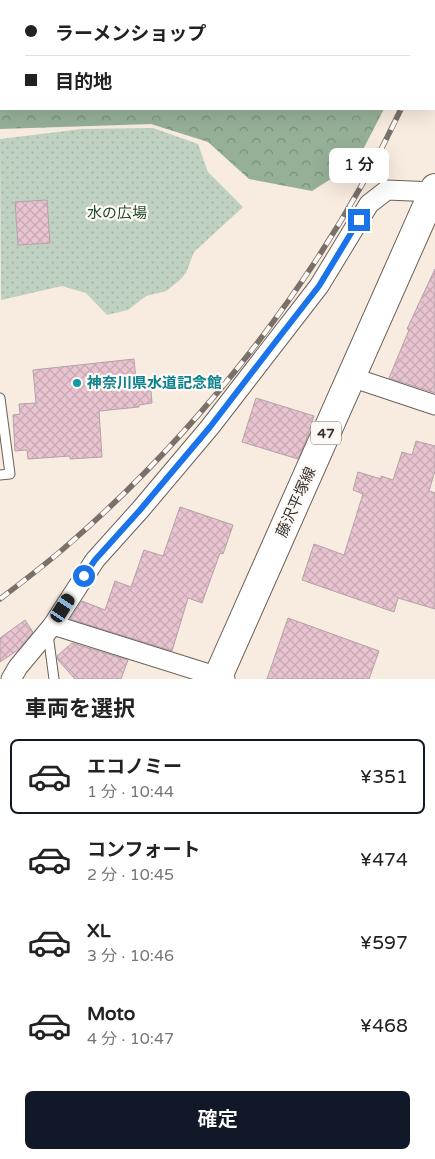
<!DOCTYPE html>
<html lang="ja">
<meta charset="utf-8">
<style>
:root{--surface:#fff;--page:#f6f6f6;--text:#222;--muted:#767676;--line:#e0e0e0;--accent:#111827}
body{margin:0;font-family:"Varela Round","Noto Sans JP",sans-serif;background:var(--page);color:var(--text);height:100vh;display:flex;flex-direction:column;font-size:19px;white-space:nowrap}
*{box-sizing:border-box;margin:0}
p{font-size:16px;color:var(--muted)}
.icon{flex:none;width:28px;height:28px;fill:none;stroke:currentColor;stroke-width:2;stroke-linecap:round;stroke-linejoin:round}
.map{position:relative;height:679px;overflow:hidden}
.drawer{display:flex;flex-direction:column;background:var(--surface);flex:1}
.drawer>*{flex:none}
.hud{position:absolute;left:0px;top:0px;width:435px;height:110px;box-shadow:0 5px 20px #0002;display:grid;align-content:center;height:110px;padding:0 25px;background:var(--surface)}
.end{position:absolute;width:22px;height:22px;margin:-11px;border:6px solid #1a73e8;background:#fff;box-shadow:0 0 0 2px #fff}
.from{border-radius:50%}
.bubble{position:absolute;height:35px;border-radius:8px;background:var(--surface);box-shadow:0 5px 20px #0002;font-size:16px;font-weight:600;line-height:35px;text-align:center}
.car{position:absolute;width:15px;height:30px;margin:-15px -8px;border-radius:6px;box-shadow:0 0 4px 1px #0007;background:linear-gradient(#222 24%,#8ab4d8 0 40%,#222 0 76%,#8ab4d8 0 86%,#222 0)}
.hud b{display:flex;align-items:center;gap:18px;height:48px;font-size:19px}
.hud b+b{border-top:1px solid var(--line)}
.hud i{width:12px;height:12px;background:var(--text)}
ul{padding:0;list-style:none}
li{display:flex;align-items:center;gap:15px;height:75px;margin:0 10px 8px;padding:0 15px;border:2px solid transparent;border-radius:8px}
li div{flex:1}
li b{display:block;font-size:19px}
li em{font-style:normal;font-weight:600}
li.on{border-color:var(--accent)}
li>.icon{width:45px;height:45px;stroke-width:1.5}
h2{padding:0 25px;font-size:22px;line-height:60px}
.button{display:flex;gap:10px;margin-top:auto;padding:10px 25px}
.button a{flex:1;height:58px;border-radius:8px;background:var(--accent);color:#fff;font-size:20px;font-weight:600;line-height:58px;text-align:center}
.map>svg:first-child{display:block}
.forest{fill:url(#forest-crowns)}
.garden{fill:url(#garden-dots)}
.building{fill:url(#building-cross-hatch);stroke:#b3a2a8}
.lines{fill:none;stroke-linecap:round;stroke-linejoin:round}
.service-casing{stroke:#6c6158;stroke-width:11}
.minor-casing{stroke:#6c6158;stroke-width:21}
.tertiary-casing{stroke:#6c6158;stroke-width:25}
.primary-casing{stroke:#6c6158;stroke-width:30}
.service{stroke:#fff;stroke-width:9}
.minor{stroke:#fff;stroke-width:19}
.tertiary{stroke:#fff;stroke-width:22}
.primary{stroke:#fff;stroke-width:28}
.rail-casing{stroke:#787069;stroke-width:5.5}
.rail{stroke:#fff9f5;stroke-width:4;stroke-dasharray:11;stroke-linecap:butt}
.route{stroke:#1a73e8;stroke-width:6}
.culture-dot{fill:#0f9aa8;stroke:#fff9f5;stroke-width:2}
.labels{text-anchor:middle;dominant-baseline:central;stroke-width:4.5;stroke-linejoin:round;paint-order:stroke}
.shield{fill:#fff9f5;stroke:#746e6a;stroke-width:1}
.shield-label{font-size:14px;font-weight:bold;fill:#38332f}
.park-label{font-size:15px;fill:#1f4927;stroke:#fff9f5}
.culture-label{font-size:15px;font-weight:bold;fill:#0d838f;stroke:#fff9f5;text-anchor:start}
.street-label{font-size:15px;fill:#38332f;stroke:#fff9f5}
</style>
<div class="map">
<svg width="435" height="679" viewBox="0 0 435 679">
<defs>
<pattern id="forest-crowns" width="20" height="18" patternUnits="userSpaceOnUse" patternTransform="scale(1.25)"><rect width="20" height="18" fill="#96b098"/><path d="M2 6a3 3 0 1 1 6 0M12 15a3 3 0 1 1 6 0" fill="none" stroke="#7b907c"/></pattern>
<pattern id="garden-dots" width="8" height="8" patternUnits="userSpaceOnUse" patternTransform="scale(1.25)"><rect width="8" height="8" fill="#bfd1c0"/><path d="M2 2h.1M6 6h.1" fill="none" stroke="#a5b4a5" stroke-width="1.8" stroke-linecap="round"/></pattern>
<pattern id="building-cross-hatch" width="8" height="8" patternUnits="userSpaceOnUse" patternTransform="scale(1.25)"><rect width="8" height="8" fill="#e8c3d0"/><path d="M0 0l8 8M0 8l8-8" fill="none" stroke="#c8a8b3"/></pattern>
</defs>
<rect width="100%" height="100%" fill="#f8ebdf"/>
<g class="forest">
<polygon points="128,0 365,0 366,1 120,1"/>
<polygon points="0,21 1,21 1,109 384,109 356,163 312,191 249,179 208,142 151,124 0,129"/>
</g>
<polygon class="garden" points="153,128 198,144 208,172 243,207 194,252 186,273 180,280 166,291 146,296 128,310 107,315 86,293 62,286 1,300 0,139 82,129"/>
<g class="building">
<polygon points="47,200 50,243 18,245 15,202"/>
<polygon points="435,269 435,393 389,378 409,330 407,329"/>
<polygon points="134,359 136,380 150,379 152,403 139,405 139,407 99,411 102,457 70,459 70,456 28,459 27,450 15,451 13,415 20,414 19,404 36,403 33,370"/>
<polygon points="256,398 314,416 307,438 298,459 242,442"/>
<polygon points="416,441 435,446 435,471 429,491 435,493 435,609 398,598 394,612 302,580 314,544 344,555 363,494 353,490 358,472 381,479 381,476 393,480 402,452 412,455"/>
<polygon points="180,507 233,525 223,554 220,553 202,603 188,598 172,651 70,619 82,601 105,610 115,581 131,587 144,550 163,556"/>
<polygon points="288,618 379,651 369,679 267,679"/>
<polygon points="25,620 33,632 18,650 0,662 0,638"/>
<polygon points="72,643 128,660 121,679 75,679 58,660 57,656"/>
</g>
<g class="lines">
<defs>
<g id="service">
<polyline points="0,398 10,474 0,475"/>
<polyline points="48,634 54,679"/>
</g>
<g id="minor">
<polyline points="132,0 132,1"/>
<polyline points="351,377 435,405"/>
<polyline points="53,625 225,679"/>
<polyline points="11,679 18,667 53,625 95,560 140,510 210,427 319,286 369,204 387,190 435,192"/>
</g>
<g id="tertiary">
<polyline points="425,0 427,1"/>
<polyline points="161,1 171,0"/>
<polyline points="386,1 387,0"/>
<polyline points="0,22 1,21"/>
<polyline points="0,58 1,58"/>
</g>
<polyline id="primary" points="217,679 435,188"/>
</defs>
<use href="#service" class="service-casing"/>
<use href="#minor" class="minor-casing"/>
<use href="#tertiary" class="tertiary-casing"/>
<use href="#primary" class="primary-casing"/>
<use href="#service" class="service"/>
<use href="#minor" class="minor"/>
<use href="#tertiary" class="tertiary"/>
<use href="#primary" class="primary"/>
<defs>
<g id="rail">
<polyline points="434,31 435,28"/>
<path d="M0,599C21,583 42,567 62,550C200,432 324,273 401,109"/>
</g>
</defs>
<use href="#rail" class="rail-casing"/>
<use href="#rail" class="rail"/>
</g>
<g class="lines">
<polyline class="route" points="84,576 95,560 140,510 210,427 270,349 319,286 359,220"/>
</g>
<circle class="culture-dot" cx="77" cy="383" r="5"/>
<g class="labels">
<rect class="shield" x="311" y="421.5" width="30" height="23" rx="4"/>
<g class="shield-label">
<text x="326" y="433">47</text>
</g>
<g class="park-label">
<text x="117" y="213">水の広場</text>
</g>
<g class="culture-label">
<text x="87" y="383">神奈川県水道記念館</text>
</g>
<g class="street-label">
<text transform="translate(296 502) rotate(-66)">藤沢平塚線</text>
</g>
</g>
</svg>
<i class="end from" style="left:84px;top:576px"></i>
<i class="end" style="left:359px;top:220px"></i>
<div class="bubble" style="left:329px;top:148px;width:60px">1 分</div>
<i class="car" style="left:63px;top:608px;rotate:33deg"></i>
<div class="hud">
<b><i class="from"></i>ラーメンショップ</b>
<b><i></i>目的地</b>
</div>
</div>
<section class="drawer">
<h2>車両を選択</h2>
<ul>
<li class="on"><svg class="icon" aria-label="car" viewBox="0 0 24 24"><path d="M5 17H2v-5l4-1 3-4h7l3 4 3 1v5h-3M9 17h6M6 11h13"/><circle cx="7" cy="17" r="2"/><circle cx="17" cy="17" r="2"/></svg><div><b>エコノミー</b><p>1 分 · 10:44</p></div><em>¥351</em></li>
<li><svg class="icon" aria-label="car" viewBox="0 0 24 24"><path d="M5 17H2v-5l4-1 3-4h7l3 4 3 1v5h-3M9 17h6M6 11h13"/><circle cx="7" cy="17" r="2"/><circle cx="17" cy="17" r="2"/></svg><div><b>コンフォート</b><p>2 分 · 10:45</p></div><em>¥474</em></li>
<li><svg class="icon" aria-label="car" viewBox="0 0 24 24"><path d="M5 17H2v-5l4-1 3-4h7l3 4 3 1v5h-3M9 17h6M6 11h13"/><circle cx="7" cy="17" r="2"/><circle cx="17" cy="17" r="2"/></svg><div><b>XL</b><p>3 分 · 10:46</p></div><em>¥597</em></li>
<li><svg class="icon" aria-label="car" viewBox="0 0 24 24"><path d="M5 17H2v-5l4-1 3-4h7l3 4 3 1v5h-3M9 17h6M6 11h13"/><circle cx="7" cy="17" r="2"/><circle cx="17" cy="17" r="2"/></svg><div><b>Moto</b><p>4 分 · 10:47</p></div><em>¥468</em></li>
</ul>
<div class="button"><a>確定</a></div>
</section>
